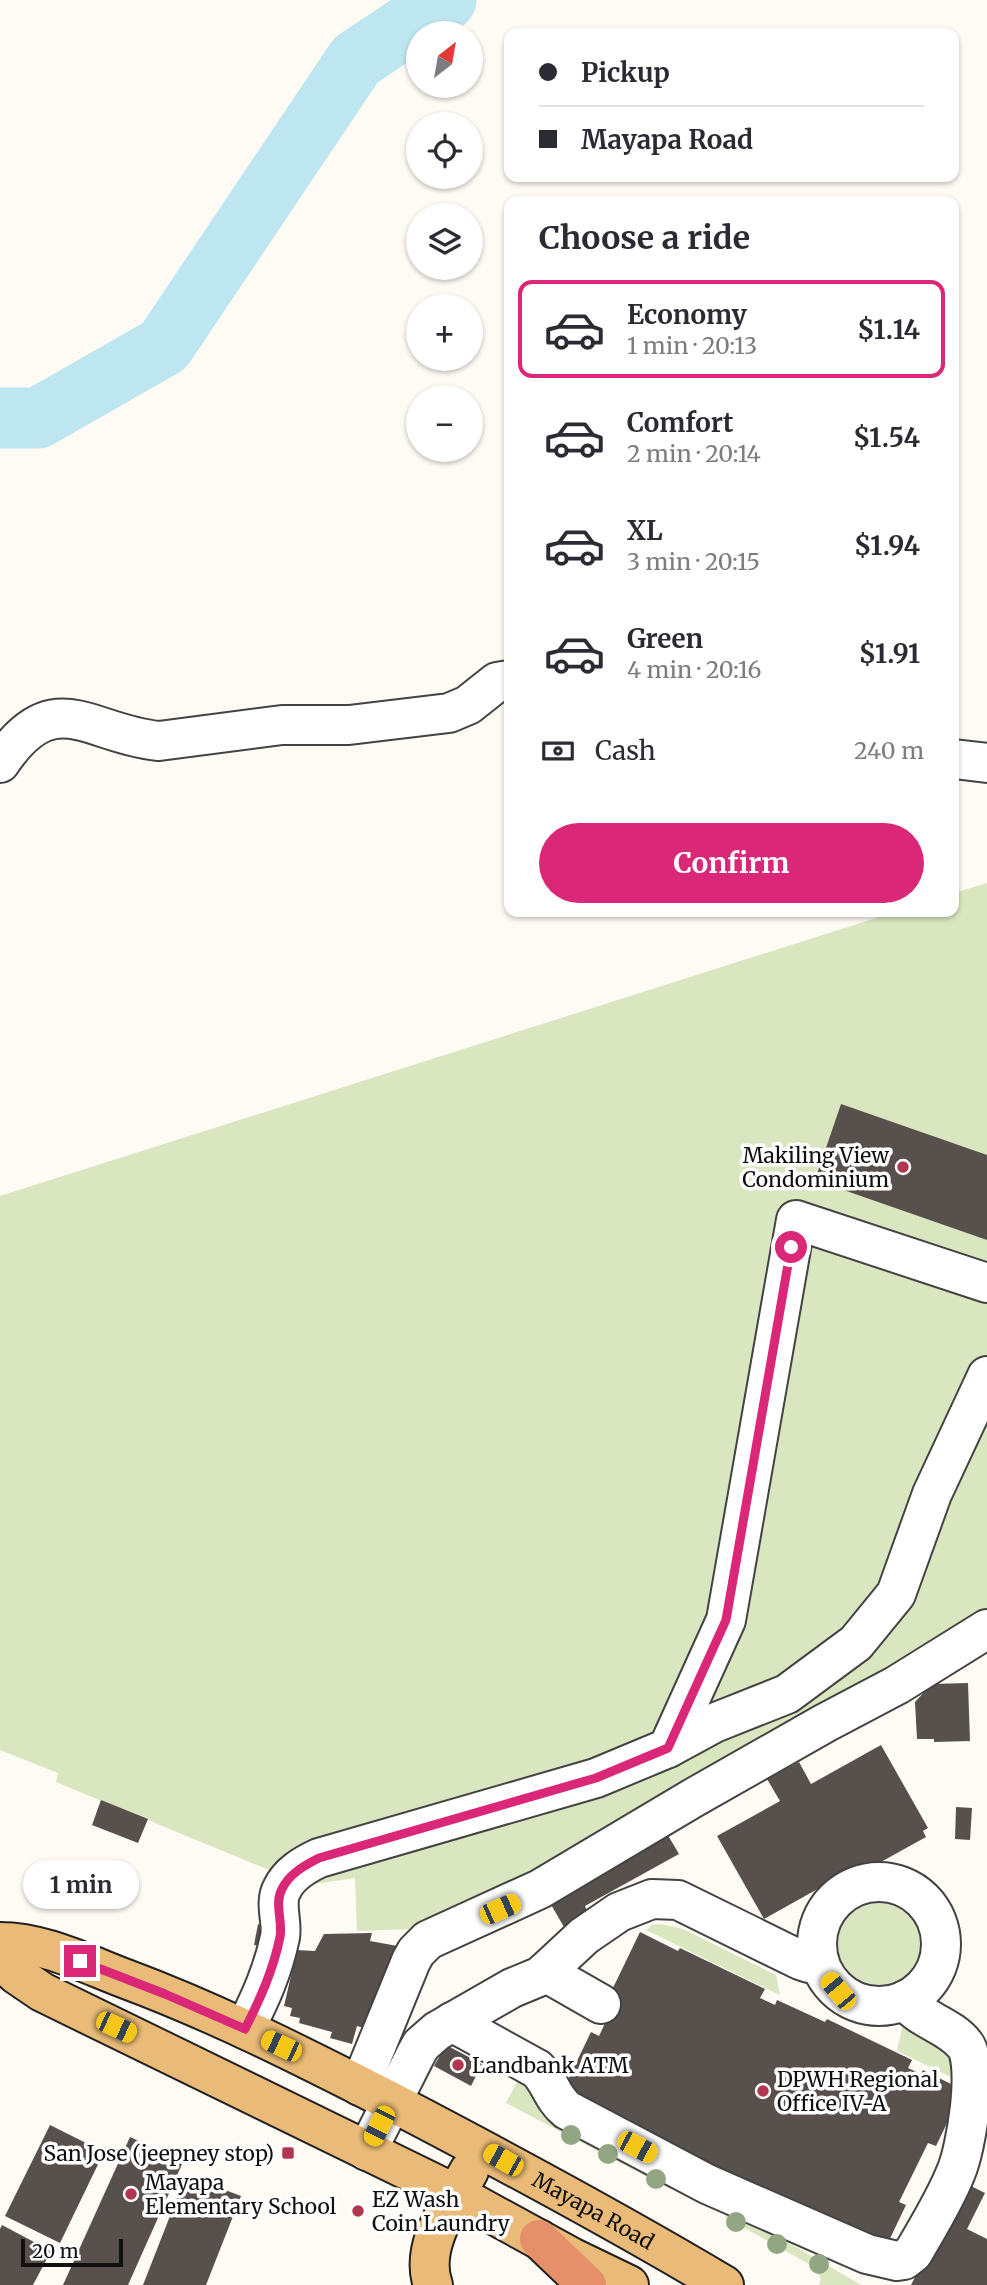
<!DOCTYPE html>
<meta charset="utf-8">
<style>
:root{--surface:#fff;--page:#f2f2f3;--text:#2b2b33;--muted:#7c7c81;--line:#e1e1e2;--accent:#db2777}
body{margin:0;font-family:Merriweather,serif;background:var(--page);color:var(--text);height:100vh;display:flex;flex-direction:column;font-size:26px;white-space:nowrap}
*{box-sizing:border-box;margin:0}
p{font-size:23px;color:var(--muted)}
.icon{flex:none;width:38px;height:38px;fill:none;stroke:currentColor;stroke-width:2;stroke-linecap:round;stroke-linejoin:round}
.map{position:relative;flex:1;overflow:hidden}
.sheet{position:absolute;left:504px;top:196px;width:455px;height:721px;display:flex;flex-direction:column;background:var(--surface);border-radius:14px;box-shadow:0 2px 5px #0004}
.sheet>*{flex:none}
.top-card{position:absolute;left:504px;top:28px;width:455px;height:154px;border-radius:14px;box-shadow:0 2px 5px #0004;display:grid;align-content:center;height:154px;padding:0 35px;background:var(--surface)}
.needle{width:46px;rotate:31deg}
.buttons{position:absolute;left:406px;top:21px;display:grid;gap:14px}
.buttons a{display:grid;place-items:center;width:77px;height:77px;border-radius:50%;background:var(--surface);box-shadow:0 2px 5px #0004;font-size:35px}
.scale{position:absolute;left:21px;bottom:18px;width:102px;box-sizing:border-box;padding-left:7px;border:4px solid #101010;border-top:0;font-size:19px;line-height:24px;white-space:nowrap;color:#101010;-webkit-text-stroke:5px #fff;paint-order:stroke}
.end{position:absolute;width:32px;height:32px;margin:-16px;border:9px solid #db2777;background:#fff;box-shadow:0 0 0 4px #fff}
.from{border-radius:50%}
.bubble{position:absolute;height:49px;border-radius:24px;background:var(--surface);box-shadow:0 2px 5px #0004;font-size:23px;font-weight:700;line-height:49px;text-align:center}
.car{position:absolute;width:21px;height:42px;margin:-21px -10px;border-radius:9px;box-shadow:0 0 5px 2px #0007;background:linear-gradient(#f5c518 24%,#345 0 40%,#f5c518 0 76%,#345 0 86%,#f5c518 0)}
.top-card b{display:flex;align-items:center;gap:24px;height:66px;font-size:26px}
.top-card b+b{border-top:2px solid var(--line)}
.top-card i{width:18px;height:18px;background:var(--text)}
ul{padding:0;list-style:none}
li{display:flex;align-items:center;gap:21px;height:98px;margin:0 14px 10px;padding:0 21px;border:4px solid transparent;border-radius:14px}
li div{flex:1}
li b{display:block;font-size:26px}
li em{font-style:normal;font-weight:700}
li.active{border-color:var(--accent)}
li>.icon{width:63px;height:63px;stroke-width:1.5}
h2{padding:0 35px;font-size:32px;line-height:84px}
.pay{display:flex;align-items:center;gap:18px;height:77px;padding:0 35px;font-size:26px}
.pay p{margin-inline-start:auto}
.cta{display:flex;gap:14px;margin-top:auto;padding:14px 35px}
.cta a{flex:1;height:80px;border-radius:42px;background:var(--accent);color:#fff;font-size:28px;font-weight:700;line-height:80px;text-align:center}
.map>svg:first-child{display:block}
.green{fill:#dae6c0}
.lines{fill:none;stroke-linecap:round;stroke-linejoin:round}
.river{stroke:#bee6f0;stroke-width:61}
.building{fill:#58504d}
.minor-casing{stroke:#434343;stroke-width:42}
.major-casing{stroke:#212121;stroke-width:42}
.highway-casing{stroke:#212121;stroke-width:42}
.minor{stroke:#fff;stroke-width:38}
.major{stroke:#eabb78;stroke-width:38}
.highway{stroke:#e58f6b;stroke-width:38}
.tree{fill:#93a683}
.route{stroke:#db2777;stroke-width:9}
.poi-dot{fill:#b23650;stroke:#fff;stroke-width:2.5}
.labels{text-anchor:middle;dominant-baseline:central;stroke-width:7;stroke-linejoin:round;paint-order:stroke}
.poi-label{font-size:21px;fill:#101010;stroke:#fff;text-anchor:start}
.street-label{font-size:21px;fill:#101010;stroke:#fff}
</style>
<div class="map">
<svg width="987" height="2285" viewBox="0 0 987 2285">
<rect width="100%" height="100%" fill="#fefaf4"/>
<g class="green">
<polygon points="987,883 987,1618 644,1818 412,1929 357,1931 355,1878 314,1884 293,1880 56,1782 58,1773 0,1750 0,1196 895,912 954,912 954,893"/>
<circle cx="879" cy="1944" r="41"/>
<polygon points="661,1924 683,1929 776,1975 780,1995 646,1930 652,1925"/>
<polygon points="903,2024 951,2053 953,2078 897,2051"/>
<polygon points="519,2078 533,2092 540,2110 548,2118 673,2183 670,2189 506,2103"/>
<polygon points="727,2212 798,2248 861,2285 819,2285 821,2279 816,2268 725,2217"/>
</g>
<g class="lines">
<polyline class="river" points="0,418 38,418 164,346 356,60 446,0"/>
</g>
<g class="building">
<polygon points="841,1104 987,1155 987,1240 815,1180"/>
<polygon points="968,1683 970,1741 934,1742 934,1739 917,1739 915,1702 928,1688 932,1688 932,1684"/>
<polygon points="881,1745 928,1828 923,1831 926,1837 870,1868 866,1862 764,1919 717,1836 780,1801 767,1779 799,1762 811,1784"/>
<polygon points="101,1800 148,1819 138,1843 92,1825"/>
<polygon points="956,1807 972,1808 970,1840 955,1839"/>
<polygon points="666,1832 679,1854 585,1906 588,1913 564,1927 546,1896"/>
<polygon points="258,1924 271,1928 267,1947 254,1945"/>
<polygon points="640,1932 678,1951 680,1948 765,1989 760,1998 775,2005 777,2000 825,2022 827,2019 912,2060 908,2068 921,2074 923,2070 963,2090 936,2146 928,2143 899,2202 906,2205 885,2249 562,2092 591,2032 599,2036 618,1996 611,1992"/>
<polygon points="372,1933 370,1941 403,1947 374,2031 357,2026 352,2044 330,2038 332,2032 299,2023 300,2018 290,2016 292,2008 284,2006 297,1950 315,1951 324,1934"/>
<polygon points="446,2045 482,2064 471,2086 434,2066"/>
<polygon points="50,2125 104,2152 60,2243 5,2216"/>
<polygon points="130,2137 183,2162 128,2285 63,2285"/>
<polygon points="186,2175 241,2196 206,2285 143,2285"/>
<polygon points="963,2182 985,2193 967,2229 987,2239 987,2285 911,2285"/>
<polygon points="2,2225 51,2251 33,2285 0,2285 0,2229"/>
</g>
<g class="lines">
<defs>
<g id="minor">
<polyline points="954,759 987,763"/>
<path d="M0,763C54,683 88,734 159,741L282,725H349L449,713L468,705L497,682L509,680"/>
<polyline points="668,1748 714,1723 787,1694 856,1643 896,1594 932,1494 987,1376"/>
<circle cx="879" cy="1944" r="62"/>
<polyline points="545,1972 601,2004"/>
<path d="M452,2022L537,2069C550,2081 552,2098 567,2110L707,2184L867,2254L897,2261L904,2260L913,2253C928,2227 945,2200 956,2172C966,2149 980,2065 965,2045C950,2025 921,2021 905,2000"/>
<path d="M245,2029C260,1999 273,1971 280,1937C283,1922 274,1903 282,1889C289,1874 304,1865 319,1858L596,1778L668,1748L726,1620L796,1220L987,1283"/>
<polyline points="360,2086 411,1961 416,1952 428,1940 540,1889 693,1798 825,1723 897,1685 987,1629"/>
<polyline points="367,2151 416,2054 421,2045 437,2031 512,1988 541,1976 584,1936 619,1912 652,1899 678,1900 800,1960 809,1963 819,1961"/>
</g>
<g id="major">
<path id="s1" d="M0,1942C44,1942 86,1964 126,1979C217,2013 304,2057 390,2101C503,2160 615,2220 724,2285"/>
<polyline points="0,1960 17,1975 42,1992 456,2194 571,2257 629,2285"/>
<path d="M433,2285C419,2246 451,2204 469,2171"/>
</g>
<polyline id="highway" points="539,2239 587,2285"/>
</defs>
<use href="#minor" class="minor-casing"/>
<use href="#major" class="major-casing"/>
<use href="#highway" class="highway-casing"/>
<use href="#minor" class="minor"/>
<use href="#major" class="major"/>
<use href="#highway" class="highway"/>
</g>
<g class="tree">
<circle cx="571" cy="2135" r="10"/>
<circle cx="608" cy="2154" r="10"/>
<circle cx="656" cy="2179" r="10"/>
<circle cx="736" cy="2222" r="10"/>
<circle cx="777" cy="2244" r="10"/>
<circle cx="819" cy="2264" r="10"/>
</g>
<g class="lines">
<path class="route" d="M80,1961L165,1994L245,2029C260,1999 273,1971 280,1937C283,1922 274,1903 282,1889C289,1874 305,1865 319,1858L596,1778L668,1748L726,1620L791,1247"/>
</g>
<g class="poi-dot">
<circle cx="903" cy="1167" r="7"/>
<circle cx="458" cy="2065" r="7"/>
<circle cx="763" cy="2091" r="7"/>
<rect x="281" y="2146" width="14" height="14" rx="3.5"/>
<circle cx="131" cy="2194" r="7"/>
<circle cx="358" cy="2211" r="7"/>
</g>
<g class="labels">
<g class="poi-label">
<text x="889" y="1155" text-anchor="end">Makiling View<tspan x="889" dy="24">Condominium</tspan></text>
<text x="472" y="2065">Landbank ATM</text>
<text x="777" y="2079">DPWH Regional<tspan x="777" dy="24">Office IV-A</tspan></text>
<text x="274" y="2153" text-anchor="end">San Jose (jeepney stop)</text>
<text x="145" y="2182">Mayapa<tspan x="145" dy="24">Elementary School</tspan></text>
<text x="372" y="2199">EZ Wash<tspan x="372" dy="24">Coin Laundry</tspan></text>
</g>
<g class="street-label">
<text stroke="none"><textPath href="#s1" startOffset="654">Mayapa Road</textPath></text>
</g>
</g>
</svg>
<div class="buttons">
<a><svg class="needle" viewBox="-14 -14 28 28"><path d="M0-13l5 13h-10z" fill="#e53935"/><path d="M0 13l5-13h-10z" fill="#7c7c81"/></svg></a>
<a><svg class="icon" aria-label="locate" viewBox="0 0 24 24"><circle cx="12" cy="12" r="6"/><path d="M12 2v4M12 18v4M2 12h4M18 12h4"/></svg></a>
<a><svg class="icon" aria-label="layers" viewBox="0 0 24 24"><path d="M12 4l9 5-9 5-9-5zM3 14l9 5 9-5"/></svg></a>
<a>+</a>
<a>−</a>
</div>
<div class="scale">20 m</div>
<i class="end from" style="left:791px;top:1247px"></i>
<i class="end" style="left:80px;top:1961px"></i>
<div class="bubble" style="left:23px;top:1860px;width:116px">1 min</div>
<i class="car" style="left:500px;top:1909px;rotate:66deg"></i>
<i class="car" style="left:838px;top:1991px;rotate:320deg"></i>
<i class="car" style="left:116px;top:2027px;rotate:115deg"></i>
<i class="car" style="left:281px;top:2046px;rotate:295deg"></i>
<i class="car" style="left:379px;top:2126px;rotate:207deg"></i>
<i class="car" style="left:637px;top:2147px;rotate:118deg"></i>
<i class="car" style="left:503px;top:2160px;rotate:299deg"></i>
<div class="top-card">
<b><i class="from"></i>Pickup</b>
<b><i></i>Mayapa Road</b>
</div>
<section class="sheet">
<h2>Choose a ride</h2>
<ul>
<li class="active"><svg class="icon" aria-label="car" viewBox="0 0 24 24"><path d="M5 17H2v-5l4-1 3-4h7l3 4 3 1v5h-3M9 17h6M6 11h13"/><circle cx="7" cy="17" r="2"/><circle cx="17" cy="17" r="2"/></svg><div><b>Economy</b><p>1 min · 20:13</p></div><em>$1.14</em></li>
<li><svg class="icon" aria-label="car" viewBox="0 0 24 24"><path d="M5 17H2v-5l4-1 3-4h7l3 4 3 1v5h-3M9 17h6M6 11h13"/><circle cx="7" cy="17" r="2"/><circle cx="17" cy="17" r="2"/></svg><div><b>Comfort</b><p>2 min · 20:14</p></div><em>$1.54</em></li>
<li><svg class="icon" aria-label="car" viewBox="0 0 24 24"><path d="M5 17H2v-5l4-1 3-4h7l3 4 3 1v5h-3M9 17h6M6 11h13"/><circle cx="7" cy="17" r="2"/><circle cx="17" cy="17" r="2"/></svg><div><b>XL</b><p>3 min · 20:15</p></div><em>$1.94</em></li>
<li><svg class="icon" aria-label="car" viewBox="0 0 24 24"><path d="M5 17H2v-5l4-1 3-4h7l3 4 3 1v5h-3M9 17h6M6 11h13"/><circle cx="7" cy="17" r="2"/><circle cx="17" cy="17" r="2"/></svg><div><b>Green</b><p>4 min · 20:16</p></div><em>$1.91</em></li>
</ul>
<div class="pay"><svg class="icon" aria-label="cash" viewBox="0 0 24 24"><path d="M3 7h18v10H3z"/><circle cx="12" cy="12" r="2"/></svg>Cash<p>240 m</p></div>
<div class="cta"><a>Confirm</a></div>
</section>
</div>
